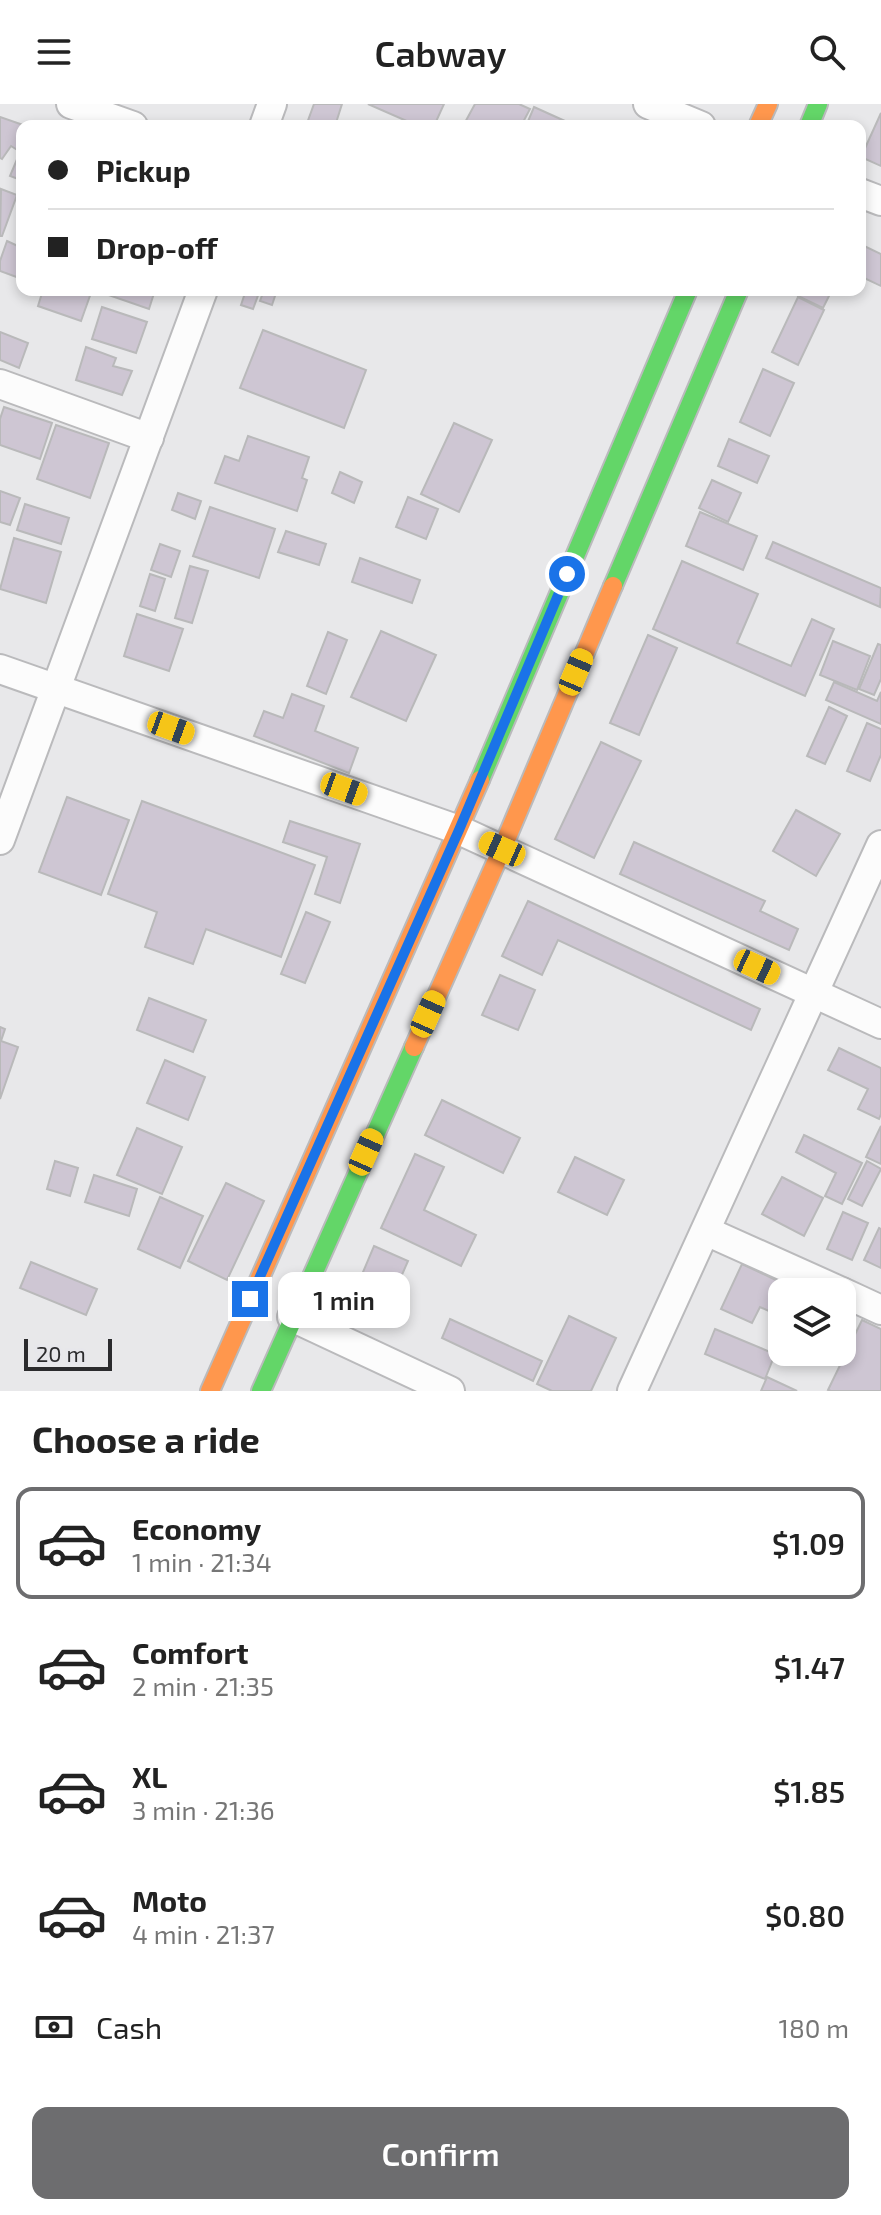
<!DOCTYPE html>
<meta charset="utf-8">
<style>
:root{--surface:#fff;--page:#f2f2f2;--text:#222;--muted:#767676;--line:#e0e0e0;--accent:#6d6d6f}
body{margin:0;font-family:"Exo 2",sans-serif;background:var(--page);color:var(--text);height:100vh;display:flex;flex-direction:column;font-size:30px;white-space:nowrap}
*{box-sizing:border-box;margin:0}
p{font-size:26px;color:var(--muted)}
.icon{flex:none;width:44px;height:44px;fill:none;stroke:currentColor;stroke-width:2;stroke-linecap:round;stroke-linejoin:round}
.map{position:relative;height:1287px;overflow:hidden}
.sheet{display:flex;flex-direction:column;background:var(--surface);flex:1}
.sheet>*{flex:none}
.guide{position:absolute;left:16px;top:16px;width:850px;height:176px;border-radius:16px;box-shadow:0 4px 12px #0003;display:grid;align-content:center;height:176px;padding:0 32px;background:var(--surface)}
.buttons{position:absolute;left:768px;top:1174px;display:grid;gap:16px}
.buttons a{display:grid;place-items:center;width:88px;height:88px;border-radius:16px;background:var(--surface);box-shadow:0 4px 12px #0003;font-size:40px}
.scale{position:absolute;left:24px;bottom:20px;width:88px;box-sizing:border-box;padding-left:8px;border:4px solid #2b2b2d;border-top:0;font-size:22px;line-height:28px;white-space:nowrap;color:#2b2b2d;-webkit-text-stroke:6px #e7e7eb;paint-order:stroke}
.end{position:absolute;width:36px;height:36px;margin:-18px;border:10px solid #1a73e8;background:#fff;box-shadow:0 0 0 4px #fff}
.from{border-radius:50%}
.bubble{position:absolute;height:56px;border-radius:16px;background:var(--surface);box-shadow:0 4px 12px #0003;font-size:26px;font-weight:600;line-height:56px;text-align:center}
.car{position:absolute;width:24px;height:48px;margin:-24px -12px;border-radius:10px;box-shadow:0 0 6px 2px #0007;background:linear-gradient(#f5c518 24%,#345 0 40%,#f5c518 0 76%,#345 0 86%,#f5c518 0)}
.guide b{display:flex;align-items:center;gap:28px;height:76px;font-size:30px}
.guide b+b{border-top:2px solid var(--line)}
.guide i{width:20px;height:20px;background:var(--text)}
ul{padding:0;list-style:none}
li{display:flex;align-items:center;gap:24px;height:112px;margin:0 16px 12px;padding:0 16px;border:4px solid transparent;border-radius:16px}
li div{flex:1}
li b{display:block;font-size:30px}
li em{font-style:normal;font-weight:600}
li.active{border-color:var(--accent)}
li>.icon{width:72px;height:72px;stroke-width:1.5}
h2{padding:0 32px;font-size:36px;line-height:96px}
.pay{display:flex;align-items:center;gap:20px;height:88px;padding:0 32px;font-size:30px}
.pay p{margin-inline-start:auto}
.cta{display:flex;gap:16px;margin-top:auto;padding:16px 32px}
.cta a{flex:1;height:92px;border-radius:16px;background:var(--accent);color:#fff;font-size:32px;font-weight:600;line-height:92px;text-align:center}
header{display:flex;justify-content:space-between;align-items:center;height:104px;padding:0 32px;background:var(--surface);font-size:36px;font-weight:600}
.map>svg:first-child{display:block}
.building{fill:#cec6d3;stroke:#b9b9ba;stroke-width:2}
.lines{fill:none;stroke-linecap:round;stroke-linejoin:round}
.street-casing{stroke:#bababc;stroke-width:32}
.fast-casing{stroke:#bababc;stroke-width:22}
.slow-casing{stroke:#bababc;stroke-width:22}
.street{stroke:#fcfcfc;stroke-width:28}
.fast{stroke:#63d668;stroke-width:18}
.slow{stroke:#ff974d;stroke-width:18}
.route{stroke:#1a73e8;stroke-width:10}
</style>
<header><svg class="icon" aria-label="menu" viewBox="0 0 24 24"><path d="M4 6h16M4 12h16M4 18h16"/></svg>Cabway<svg class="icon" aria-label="search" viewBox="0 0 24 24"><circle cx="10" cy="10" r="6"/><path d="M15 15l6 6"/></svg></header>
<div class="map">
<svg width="881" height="1287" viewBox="0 0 881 1287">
<rect width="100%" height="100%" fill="#e8e8ea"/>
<g class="building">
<polygon points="314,0 342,0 335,22 306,22"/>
<polygon points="368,0 444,0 434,22 418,22"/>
<polygon points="475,0 519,0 530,5 521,22 463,22"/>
<polygon points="534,3 576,22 526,22"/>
<polygon points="881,9 881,62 861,53"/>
<polygon points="0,13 26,22 22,22 22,44 19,47 11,42 2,55 0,54"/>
<polygon points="18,53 22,54 21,76 10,72"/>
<polygon points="1,85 17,91 2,132 0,132"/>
<polygon points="7,137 22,144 22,175 0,167 0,157"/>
<polygon points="860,140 881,150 881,182 860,172"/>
<polygon points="43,186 92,186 81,217 38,202"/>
<polygon points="100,186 155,186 149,205 100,188"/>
<polygon points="246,186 260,186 253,205 241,201"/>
<polygon points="264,186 277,186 272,201 260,197"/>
<polygon points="801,186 832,186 823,204 798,192"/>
<polygon points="798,193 824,206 798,261 772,248"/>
<polygon points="102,203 147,218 136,249 92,235"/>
<polygon points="263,226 366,266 344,324 240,284"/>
<polygon points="0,228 28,239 19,264 0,256"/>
<polygon points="86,243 116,254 113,262 132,267 122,291 76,276"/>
<polygon points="763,265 794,279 770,332 740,318"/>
<polygon points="4,303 52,319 40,355 0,341 0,315"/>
<polygon points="454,319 492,336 459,408 421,390"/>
<polygon points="56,321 109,339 90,394 37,375"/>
<polygon points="248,332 309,353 302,374 307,376 297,407 215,379 225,352 239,357"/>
<polygon points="729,335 769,352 757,379 718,362"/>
<polygon points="340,368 362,378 354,399 332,389"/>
<polygon points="712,376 741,389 728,418 699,404"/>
<polygon points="0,387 20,394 10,421 0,418"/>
<polygon points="178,389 201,397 195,415 172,406"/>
<polygon points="408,393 438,405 426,435 396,423"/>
<polygon points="25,400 69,414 61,440 17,426"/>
<polygon points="210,403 275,425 259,474 193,452"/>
<polygon points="700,408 757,432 743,466 686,442"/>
<polygon points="286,427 326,440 319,461 278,448"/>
<polygon points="14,434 61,448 46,499 0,485"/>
<polygon points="773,438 881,484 880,503 766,454"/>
<polygon points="160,440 180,447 171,473 151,466"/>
<polygon points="360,454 420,476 412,499 352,478"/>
<polygon points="682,457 758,490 737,539 791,562 812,515 834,525 805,592 653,525"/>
<polygon points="190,462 208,467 192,519 175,514"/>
<polygon points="150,470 165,475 155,507 140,502"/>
<polygon points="137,510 183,525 169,567 124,552"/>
<polygon points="381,527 436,551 406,617 351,593"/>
<polygon points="328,528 347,536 326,590 307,582"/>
<polygon points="648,531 677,544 639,631 610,619"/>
<polygon points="833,537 870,552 857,586 820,571"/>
<polygon points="878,540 881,541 881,575 874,591 859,585"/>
<polygon points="834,578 877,597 881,588 881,620 826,596"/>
<polygon points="292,590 324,602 315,627 358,644 349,669 254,632 264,607 283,614"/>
<polygon points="829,603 847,612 825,660 807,652"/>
<polygon points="867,619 881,625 881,651 870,677 847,667"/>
<polygon points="601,638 641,657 594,754 555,735"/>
<polygon points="67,693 129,716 101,791 39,768"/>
<polygon points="142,697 315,761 281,853 206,825 193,860 145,843 157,808 108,790"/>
<polygon points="796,706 840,730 816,772 773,747"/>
<polygon points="290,717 360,740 340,799 315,790 327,753 283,738"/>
<polygon points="634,738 765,797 760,807 798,825 789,846 620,770"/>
<polygon points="528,797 760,905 751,926 558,836 542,871 502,852"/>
<polygon points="306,808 330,818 305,879 281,870"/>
<polygon points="500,871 535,886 518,926 482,911"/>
<polygon points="149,894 206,916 193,948 137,926"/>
<polygon points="0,923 5,925 1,937 18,943 0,995"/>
<polygon points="839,944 881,964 881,1010 879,1015 858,1005 868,985 828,966"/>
<polygon points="165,956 205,973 188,1016 147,999"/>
<polygon points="442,996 520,1034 503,1069 425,1031"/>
<polygon points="881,1022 881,1060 866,1053"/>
<polygon points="137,1024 182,1043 162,1090 117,1071"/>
<polygon points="804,1031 862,1059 842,1100 825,1092 836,1069 796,1048"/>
<polygon points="415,1050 444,1063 424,1106 476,1131 461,1162 381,1124"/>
<polygon points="575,1053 624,1076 607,1111 558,1088"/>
<polygon points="55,1057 78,1064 70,1092 47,1085"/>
<polygon points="867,1057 881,1065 862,1102 848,1095"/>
<polygon points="94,1071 137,1085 129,1112 85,1098"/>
<polygon points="782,1073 823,1094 804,1132 762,1110"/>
<polygon points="226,1079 264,1097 227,1176 188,1157"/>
<polygon points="160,1093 203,1112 180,1164 138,1145"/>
<polygon points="843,1108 868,1119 852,1156 827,1145"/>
<polygon points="879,1124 881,1125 881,1164 864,1156"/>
<polygon points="374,1142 408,1157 383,1214 350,1199"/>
<polygon points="31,1158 97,1185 86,1211 20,1184"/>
<polygon points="742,1160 799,1187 782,1188 782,1213 760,1203 752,1219 721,1205"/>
<polygon points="842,1206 855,1212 842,1241"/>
<polygon points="569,1212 616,1234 591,1287 552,1287 537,1280"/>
<polygon points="450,1215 542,1257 533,1277 442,1234"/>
<polygon points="862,1216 881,1225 881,1287 831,1287 828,1286"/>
<polygon points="715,1225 775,1250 765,1275 705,1250"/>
<polygon points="767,1273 797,1287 761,1287"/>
</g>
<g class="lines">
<defs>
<g id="street">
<polyline points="71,0 133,22"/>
<polyline points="648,0 701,22"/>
<polyline points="264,22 272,0"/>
<polyline points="860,89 881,97"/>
<polyline points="0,280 149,334"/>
<polyline points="0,565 459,726 881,920"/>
<polyline points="0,736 203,186"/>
<polyline points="706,1127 842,1188"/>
<polyline points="842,1188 881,1206"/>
<polyline points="292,1213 450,1287"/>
<polyline points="632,1287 881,741"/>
</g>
<g id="fast">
<polyline points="809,22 818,0"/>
<polyline points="613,482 739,186"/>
<polyline points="480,676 688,186"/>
<polyline points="261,1287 414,943"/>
</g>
<g id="slow">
<polyline points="758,22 768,0"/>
<polyline points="414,943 502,745 613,482"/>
<polyline points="210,1287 480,676"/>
</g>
</defs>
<use href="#street" class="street-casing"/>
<use href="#fast" class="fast-casing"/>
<use href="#slow" class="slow-casing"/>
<use href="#street" class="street"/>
<use href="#fast" class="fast"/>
<use href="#slow" class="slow"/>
</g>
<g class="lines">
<polyline class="route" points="250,1195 459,726 567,470"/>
</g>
</svg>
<div class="buttons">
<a><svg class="icon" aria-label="layers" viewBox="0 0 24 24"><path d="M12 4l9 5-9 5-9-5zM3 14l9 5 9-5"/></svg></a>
</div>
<div class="scale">20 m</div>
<i class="end from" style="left:567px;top:470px"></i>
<i class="end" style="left:250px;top:1195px"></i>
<div class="bubble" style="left:278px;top:1168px;width:132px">1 min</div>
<i class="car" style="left:576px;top:568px;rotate:23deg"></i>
<i class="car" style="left:171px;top:624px;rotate:110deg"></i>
<i class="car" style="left:344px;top:685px;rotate:110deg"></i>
<i class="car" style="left:502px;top:745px;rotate:294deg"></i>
<i class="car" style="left:757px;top:863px;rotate:115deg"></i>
<i class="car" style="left:428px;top:910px;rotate:24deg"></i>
<i class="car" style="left:366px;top:1048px;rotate:24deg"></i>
<div class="guide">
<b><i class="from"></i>Pickup</b>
<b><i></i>Drop-off</b>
</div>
</div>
<section class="sheet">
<h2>Choose a ride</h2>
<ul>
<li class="active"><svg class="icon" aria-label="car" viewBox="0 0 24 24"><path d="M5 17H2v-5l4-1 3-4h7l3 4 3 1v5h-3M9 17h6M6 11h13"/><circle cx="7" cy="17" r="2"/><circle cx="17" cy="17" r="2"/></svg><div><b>Economy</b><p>1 min · 21:34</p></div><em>$1.09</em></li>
<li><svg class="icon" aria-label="car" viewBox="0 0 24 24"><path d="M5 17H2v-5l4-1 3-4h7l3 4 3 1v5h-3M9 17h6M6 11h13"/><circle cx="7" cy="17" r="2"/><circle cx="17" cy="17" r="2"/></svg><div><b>Comfort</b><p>2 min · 21:35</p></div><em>$1.47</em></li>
<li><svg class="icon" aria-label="car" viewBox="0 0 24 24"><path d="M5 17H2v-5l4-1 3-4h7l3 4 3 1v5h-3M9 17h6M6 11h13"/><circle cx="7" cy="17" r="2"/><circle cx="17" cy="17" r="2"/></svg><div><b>XL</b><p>3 min · 21:36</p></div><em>$1.85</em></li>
<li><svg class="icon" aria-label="car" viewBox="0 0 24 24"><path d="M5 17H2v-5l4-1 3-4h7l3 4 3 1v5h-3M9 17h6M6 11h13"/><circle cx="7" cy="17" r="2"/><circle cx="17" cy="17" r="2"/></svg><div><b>Moto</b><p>4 min · 21:37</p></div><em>$0.80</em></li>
</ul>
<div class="pay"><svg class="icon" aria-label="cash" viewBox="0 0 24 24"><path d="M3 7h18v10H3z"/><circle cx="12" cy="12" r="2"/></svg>Cash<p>180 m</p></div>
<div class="cta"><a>Confirm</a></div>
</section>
